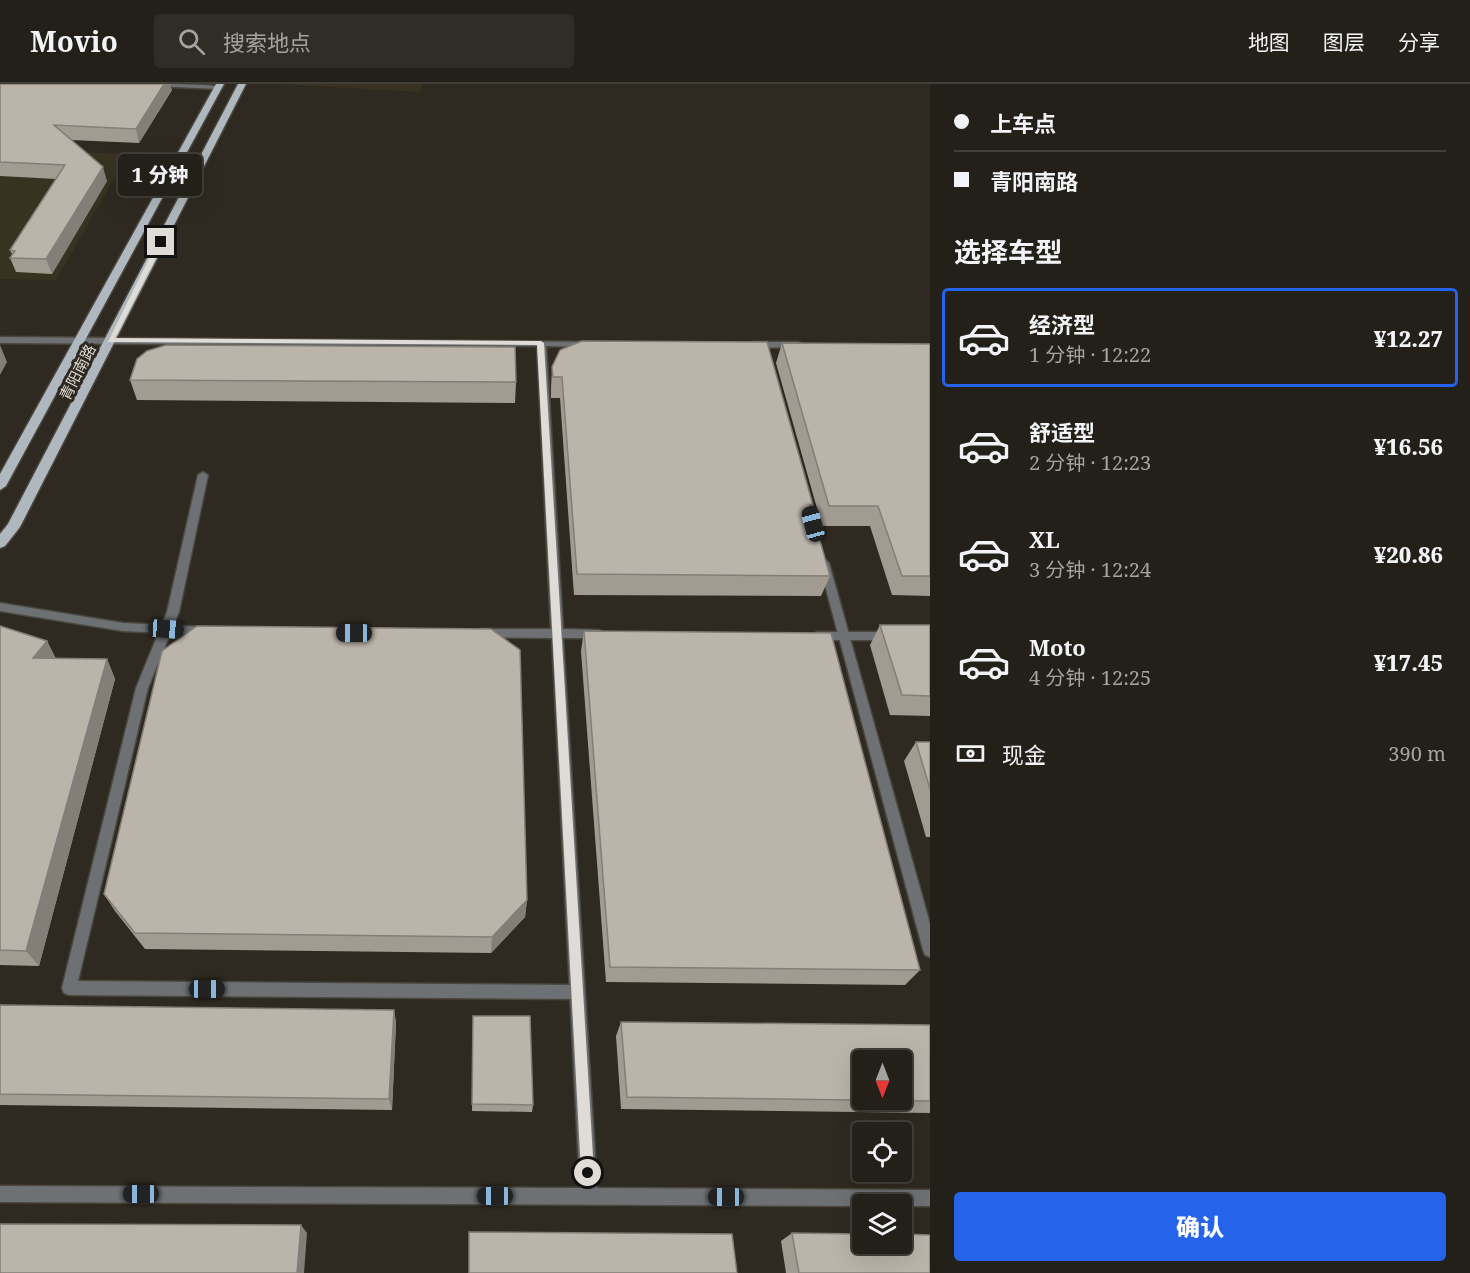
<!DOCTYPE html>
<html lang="zh">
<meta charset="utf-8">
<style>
:root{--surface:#232019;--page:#2f2d26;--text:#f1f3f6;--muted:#a3a3a2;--line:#403e38;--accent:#2563eb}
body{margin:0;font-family:"Noto Serif","Noto Sans SC",serif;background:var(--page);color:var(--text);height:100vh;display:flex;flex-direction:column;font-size:22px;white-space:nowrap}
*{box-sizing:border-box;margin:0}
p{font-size:20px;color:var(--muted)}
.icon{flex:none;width:33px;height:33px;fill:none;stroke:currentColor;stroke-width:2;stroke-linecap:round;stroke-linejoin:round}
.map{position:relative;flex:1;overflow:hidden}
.panel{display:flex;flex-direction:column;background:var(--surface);width:540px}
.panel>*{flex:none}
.guide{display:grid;align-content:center;height:132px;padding:0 24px;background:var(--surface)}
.needle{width:39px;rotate:180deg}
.tools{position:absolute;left:852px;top:966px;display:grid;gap:12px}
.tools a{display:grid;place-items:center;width:60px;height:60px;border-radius:6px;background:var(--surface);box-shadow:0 6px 24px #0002,0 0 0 2px var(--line);font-size:30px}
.end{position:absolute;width:27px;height:27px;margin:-14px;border:8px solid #dfdcd7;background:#111;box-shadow:0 0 0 3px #111}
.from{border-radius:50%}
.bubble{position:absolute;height:42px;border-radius:6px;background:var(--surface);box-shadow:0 6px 24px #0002,0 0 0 2px var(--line);font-size:20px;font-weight:800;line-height:42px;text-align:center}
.car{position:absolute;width:18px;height:36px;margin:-18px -9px;border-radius:8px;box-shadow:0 0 4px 2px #0007;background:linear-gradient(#222 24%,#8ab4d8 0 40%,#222 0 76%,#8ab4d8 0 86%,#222 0)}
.guide b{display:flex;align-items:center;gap:21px;height:57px;font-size:22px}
.guide b+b{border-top:2px solid var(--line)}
.guide i{width:15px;height:15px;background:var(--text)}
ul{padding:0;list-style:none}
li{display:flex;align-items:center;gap:18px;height:99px;margin:0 12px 9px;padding:0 12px;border:3px solid transparent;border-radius:6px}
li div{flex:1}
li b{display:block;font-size:22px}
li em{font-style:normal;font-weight:800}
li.selected{border-color:var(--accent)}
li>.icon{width:54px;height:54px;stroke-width:1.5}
h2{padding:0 24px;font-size:27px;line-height:72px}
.pay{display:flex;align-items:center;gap:15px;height:66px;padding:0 24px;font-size:22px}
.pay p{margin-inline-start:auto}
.button{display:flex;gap:12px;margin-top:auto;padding:12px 24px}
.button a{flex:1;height:69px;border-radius:6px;background:var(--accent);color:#fff;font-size:24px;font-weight:800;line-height:69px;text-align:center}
header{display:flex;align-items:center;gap:36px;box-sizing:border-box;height:84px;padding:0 30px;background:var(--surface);border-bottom:2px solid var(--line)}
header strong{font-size:28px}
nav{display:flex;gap:33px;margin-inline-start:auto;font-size:21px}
.search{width:420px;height:54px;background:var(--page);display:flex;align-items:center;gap:15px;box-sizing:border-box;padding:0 21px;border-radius:6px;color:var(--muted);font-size:22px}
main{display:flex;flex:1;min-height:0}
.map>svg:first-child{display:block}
.commercial{fill:#383220}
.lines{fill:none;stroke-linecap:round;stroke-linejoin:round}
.lane-casing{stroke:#4b463e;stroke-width:3}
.street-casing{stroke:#4b463e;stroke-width:3}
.primary-casing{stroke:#4b463e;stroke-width:3}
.lane{fill:#6d7174;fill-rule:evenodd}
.street{fill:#6d7174;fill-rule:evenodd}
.primary{fill:#aeb8be;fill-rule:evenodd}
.wall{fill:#a19b92}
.shaded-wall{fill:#837e77}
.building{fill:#bbb4aa;stroke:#837e77;stroke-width:1.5;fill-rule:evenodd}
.route{fill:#dfdcd7}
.labels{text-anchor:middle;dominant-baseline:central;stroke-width:6;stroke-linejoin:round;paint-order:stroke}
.far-street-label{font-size:15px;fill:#dfdcd7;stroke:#2f2a21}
</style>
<header>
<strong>Movio</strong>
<div class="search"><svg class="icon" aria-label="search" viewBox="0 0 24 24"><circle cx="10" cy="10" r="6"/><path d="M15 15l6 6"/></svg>搜索地点</div>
<nav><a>地图</a><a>图层</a><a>分享</a></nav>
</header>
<main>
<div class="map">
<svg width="930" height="1189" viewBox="0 0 930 1189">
<rect width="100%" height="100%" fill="#2f2a21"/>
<g class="commercial">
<polygon points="280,0 423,0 419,8"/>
<polygon points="0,65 128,70 56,196 0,195"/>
</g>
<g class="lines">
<defs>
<g id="lane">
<path d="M152,0C170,0 207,0 221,3L218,5L155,2Z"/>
<polygon points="203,388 208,391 179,528 148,604 78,897 577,901 582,903 584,908 582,913 577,915 69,911 64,909 62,904 136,604 167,528 198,391"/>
<polygon points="824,475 829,479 930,840 930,873 925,871 923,866 819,479"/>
</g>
<g id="street">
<polygon points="0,253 593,258 595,260 590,263 546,262 563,545 599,546 605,550 599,554 563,554 597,1104 930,1106 930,1122 902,1122 902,1120 862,1122 0,1118 0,1102 580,1104 552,554 481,553 475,549 481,545 551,545 537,262 0,259"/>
<polygon points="797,258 800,259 800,263 754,264 749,261 754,258"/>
<polygon points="0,519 123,539 206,543 212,547 206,551 123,547 0,527"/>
<polygon points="817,548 890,548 896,552 890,556 817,556 811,552"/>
</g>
<g id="primary">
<polygon points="216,0 224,0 6,402 0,406 0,390"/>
<polygon points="238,0 246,0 20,443 5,462 0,464 0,450 8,440"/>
</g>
</defs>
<use href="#lane" class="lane-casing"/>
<use href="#street" class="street-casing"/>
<use href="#primary" class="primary-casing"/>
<use href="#lane" class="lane"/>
<use href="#street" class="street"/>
<use href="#primary" class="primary"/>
</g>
<g class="wall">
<polygon points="0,0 172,6 139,59 71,56 107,97 52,190 16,188 10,174 12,170 10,166 56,95 0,92"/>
<polygon points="782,259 930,260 930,512 892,511 870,442 822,442 776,279"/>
<polygon points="552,283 813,421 811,426 830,492 821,512 574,511 560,314 551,314 551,304"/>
<polygon points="130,296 516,298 515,319 137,316"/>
<polygon points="880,541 930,541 930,632 890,631 870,561"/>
<polygon points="0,542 47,557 56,575 107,575 115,595 39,882 0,881"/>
<polygon points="584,547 920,886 905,901 606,898 581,567"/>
<polygon points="916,658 930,658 930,753 926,753 904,677"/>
<polygon points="104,810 527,816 525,833 491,869 145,865 115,827"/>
<polygon points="0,921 394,926 396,939 392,1026 0,1021"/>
<polygon points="473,932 533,1021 532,1028 472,1027"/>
<polygon points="621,938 930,941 930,1029 621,1025 616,952"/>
<polygon points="792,1149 930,1189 786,1189 781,1157"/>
</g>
<g class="shaded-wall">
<polygon points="164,0 170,0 172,6 139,59 136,45"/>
<polygon points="103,83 107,97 52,190 46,175"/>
<polygon points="0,261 7,278 0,291"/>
<polygon points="47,557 57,577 33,574"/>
<polygon points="107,575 115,595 39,882 26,867"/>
<polygon points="527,816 525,833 491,869 492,853"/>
<polygon points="394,926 396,939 392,1026 389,1015"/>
<polygon points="301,1141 307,1149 304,1189 297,1189"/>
</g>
<g class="building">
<polygon points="0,0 164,0 136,45 54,41 103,83 46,175 10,174 15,167 10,166 65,81 0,78"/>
<polygon points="582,257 767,258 813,421 810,421 830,492 577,490 562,293 553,293 552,283 560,266"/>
<polygon points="782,259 930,260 930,492 902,492 878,422 829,422"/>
<polygon points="166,261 515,263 516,298 130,296 137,275 147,267"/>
<polygon points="880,541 930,541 930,612 902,611"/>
<polygon points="0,542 47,557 33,574 107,575 26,867 0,866"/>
<polygon points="197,542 491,545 520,566 527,816 492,853 135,849 104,810 162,567"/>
<polygon points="584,547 831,549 920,886 610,883"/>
<polygon points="916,658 930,658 930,705"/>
<polygon points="0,921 394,926 389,1015 0,1010"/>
<polygon points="473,932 530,932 533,1021 472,1020"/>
<path d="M621,938L930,941V1017L627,1013ZM862,976H902V1016H862Z"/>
<polygon points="0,1140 301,1141 297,1189 0,1189"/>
<polygon points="469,1148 732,1150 737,1189 469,1189"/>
<polygon points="792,1149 862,1150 862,1160 902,1160 902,1150 930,1151 930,1189 799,1189"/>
</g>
<polygon class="route" points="161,156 164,158 115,254 541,257 544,259 594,1089 593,1094 588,1096 583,1094 581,1089 537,261 108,258 157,158"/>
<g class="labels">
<g class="far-street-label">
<text transform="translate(77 288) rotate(-63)">青阳南路</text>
</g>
</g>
</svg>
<div class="tools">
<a><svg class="needle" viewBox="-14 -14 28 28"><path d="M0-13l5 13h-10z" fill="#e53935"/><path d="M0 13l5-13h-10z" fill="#a3a3a2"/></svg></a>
<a><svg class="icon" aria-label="locate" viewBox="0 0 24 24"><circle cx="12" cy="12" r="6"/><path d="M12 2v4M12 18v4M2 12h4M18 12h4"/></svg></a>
<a><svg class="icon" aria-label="layers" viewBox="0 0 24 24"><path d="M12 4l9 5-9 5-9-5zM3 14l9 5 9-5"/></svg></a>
</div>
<i class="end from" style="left:588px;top:1089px"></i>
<i class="end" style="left:161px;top:158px"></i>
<div class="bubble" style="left:118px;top:70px;width:84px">1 分钟</div>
<i class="car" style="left:813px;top:440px;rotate:345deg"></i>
<i class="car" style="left:166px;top:545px;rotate:94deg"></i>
<i class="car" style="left:354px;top:549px;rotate:270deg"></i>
<i class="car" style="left:207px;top:905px;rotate:90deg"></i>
<i class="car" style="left:141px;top:1110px;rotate:270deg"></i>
<i class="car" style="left:495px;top:1112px;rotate:270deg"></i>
<i class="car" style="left:726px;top:1113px;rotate:270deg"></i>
</div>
<section class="panel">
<div class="guide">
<b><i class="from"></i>上车点</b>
<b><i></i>青阳南路</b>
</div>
<h2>选择车型</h2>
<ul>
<li class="selected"><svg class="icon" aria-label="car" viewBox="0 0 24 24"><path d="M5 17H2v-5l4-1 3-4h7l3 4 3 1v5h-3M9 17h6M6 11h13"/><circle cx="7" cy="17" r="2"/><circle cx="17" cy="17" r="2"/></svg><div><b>经济型</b><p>1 分钟 · 12:22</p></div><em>¥12.27</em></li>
<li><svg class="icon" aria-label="car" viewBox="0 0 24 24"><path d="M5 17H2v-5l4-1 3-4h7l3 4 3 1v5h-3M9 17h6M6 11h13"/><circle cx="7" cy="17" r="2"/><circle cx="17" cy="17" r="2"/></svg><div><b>舒适型</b><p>2 分钟 · 12:23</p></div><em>¥16.56</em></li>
<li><svg class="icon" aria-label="car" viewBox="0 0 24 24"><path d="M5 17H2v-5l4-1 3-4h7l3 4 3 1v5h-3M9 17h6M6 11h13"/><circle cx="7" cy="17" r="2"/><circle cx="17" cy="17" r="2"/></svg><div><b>XL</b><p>3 分钟 · 12:24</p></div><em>¥20.86</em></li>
<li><svg class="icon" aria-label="car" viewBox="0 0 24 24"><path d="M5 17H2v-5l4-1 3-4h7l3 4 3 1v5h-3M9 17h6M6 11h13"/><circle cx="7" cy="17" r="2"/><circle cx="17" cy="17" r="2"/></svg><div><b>Moto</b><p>4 分钟 · 12:25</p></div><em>¥17.45</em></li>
</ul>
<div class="pay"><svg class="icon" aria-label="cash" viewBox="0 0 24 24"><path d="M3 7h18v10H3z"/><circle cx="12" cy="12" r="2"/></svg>现金<p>390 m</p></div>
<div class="button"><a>确认</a></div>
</section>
</main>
